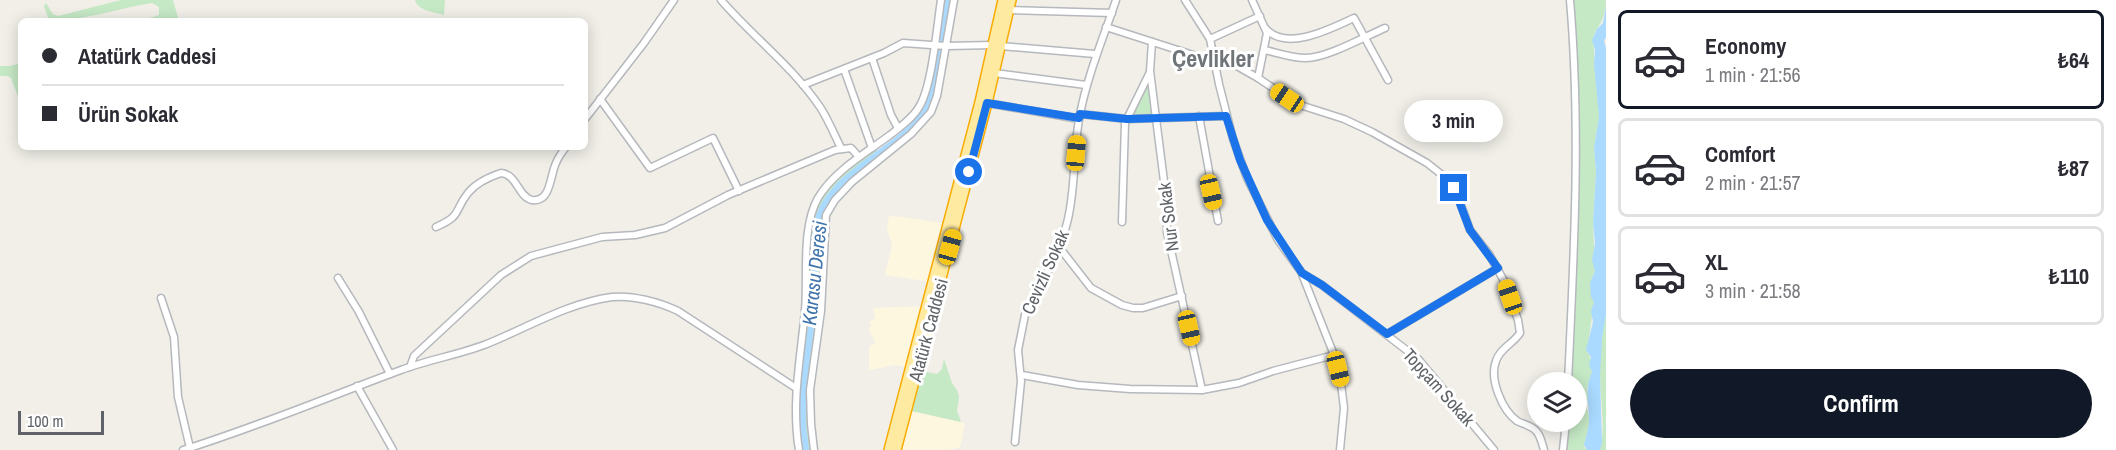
<!DOCTYPE html>
<meta charset="utf-8">
<style>
:root{--surface:#fff;--page:#f2f2f3;--text:#2b2b33;--muted:#7c7c81;--line:#e1e1e2;--accent:#111827}
body{margin:0;font-family:"Archivo Narrow",sans-serif;background:var(--page);color:var(--text);height:100vh;display:flex;flex-direction:column;font-size:22px;white-space:nowrap}
*{box-sizing:border-box;margin:0}
p{font-size:20px;color:var(--muted)}
.icon{flex:none;width:33px;height:33px;fill:none;stroke:currentColor;stroke-width:2;stroke-linecap:round;stroke-linejoin:round}
.map{position:relative;flex:1;overflow:hidden}
.details{display:flex;flex-direction:column;background:var(--surface);width:510px}
.details>*{flex:none}
.banner{position:absolute;left:18px;top:18px;width:570px;height:132px;border-radius:9px;box-shadow:0 3px 15px #0003;display:grid;align-content:center;height:132px;padding:0 24px;background:var(--surface)}
.controls{position:absolute;left:1527px;top:372px;display:grid;gap:12px}
.controls a{display:grid;place-items:center;width:60px;height:60px;border-radius:50%;background:var(--surface);box-shadow:0 3px 15px #0003;font-size:30px}
.scale{position:absolute;left:18px;bottom:15px;width:86px;box-sizing:border-box;padding-left:6px;border:3px solid #5f6368;border-top:0;font-size:16px;line-height:21px;white-space:nowrap;color:#5f6368;-webkit-text-stroke:4px #fff;paint-order:stroke}
.end{position:absolute;width:27px;height:27px;margin:-14px;border:8px solid #1a73e8;background:#fff;box-shadow:0 0 0 3px #fff}
.from{border-radius:50%}
.bubble{position:absolute;height:42px;border-radius:21px;background:var(--surface);box-shadow:0 3px 15px #0003;font-size:20px;font-weight:800;line-height:42px;text-align:center}
.car{position:absolute;width:18px;height:36px;margin:-18px -9px;border-radius:8px;box-shadow:0 0 4px 2px #0007;background:linear-gradient(#f5c518 24%,#345 0 40%,#f5c518 0 76%,#345 0 86%,#f5c518 0)}
.banner b{display:flex;align-items:center;gap:21px;height:57px;font-size:22px}
.banner b+b{border-top:2px solid var(--line)}
.banner i{width:15px;height:15px;background:var(--text)}
ul{padding:10px 0 0;list-style:none}
li{display:flex;align-items:center;gap:18px;height:99px;margin:0 12px 9px;padding:0 12px;border:3px solid var(--line);border-radius:9px}
li div{flex:1}
li b{display:block;font-size:22px}
li em{font-style:normal;font-weight:800}
li.on{border-color:var(--accent)}
li>.icon{width:54px;height:54px;stroke-width:1.5}
.action{display:flex;gap:12px;margin-top:auto;padding:12px 24px}
.action a{flex:1;height:69px;border-radius:36px;background:var(--accent);color:#fff;font-size:24px;font-weight:800;line-height:69px;text-align:center}
main{display:flex;flex:1;min-height:0}
.map>svg:first-child{display:block}
.commercial{fill:#fef7e0}
.green{fill:#c5e8c5}
.water{fill:#aadaff}
.lines{fill:none;stroke-linecap:round;stroke-linejoin:round}
.canal{stroke:#aadaff;stroke-width:6}
.minor-casing{stroke:#b5b8bc;stroke-width:9}
.trunk-casing{stroke:#f9ab00;stroke-width:12}
.minor{stroke:#fff;stroke-width:6}
.trunk{stroke:#feeaa1;stroke-width:9}
.route{stroke:#1a73e8;stroke-width:8}
.labels{text-anchor:middle;dominant-baseline:central;stroke-width:6;stroke-linejoin:round;paint-order:stroke}
.street-label{font-size:18px;fill:#5f6368;stroke:#fff}
.water-label{font-size:20px;font-style:italic;fill:#4174aa;stroke:#fff}
.district-label{font-size:24px;font-weight:bold;fill:#70757a;stroke:#fff}
</style>
<main>
<div class="map">
<svg width="1606" height="450" viewBox="0 0 1606 450">
<rect width="100%" height="100%" fill="#f1efe8"/>
<g class="commercial">
<polygon points="889,216 903,217 948,224 932,282 885,275 892,245 887,229"/>
<polygon points="926,306 910,368 896,365 869,370 869,349 871,345 876,344 869,330 871,325 869,322 875,318 873,308"/>
<polygon points="907,410 965,423 960,447 949,450 896,450"/>
</g>
<g class="green">
<path d="M121,0H173L179,21H140L159,15V7L152,3C118,8 84,21 49,21L44,6L46,3L53,14L58,16Z"/>
<path d="M415,0H445L444,15C434,12 418,11 415,0Z"/>
<path d="M1570,0H1606C1606,18 1600,22 1593,37L1599,118L1594,148L1596,171L1593,223L1595,271L1590,283L1594,302L1587,352C1592,357 1591,366 1592,373L1587,388L1588,399L1586,405L1590,419L1584,447L1587,450H1563L1566,422H1576V382H1568L1575,233Z"/>
<polygon points="21,63 21,102 20,102 11,78 8,76 0,76 0,66 10,66"/>
<polygon points="1150,71 1156,117 1127,119"/>
<polygon points="874,146 882,158 852,182 826,215 821,311 810,390 814,450 799,450 796,426 811,217 824,189"/>
<path d="M1606,314V450H1600C1606,430 1600,397 1600,375C1599,355 1602,334 1606,314Z"/>
<polygon points="944,359 952,383 957,390 959,397 957,411 961,422 907,410 917,370 937,374 942,369"/>
</g>
<path class="water" d="M1606,7V37L1604,41L1606,48V314L1602,338L1600,375L1602,443L1600,450H1587L1584,445C1586,436 1590,425 1589,416C1588,401 1585,387 1592,372L1589,365L1591,357L1586,350L1593,322L1591,311L1594,302L1591,297L1590,283L1595,271L1592,260L1595,243L1593,223L1596,171L1594,148L1599,117L1594,64L1595,50L1592,40L1597,29L1603,23Z"/>
<g class="lines">
<path class="canal" d="M806,450L803,425V389L813,311L816,225C829,171 893,155 923,113C937,94 944,26 948,0"/>
<defs>
<g id="minor">
<path d="M721,0C753,37 792,66 820,107C828,119 834,134 841,148"/>
<polyline points="1185,0 1210,39 1219,84 1233,139 1247,178 1278,240 1302,273 1322,285 1418,359 1494,450"/>
<polyline points="1252,0 1267,33 1258,78"/>
<polyline points="1009,10 1112,13"/>
<polyline points="1106,27 1215,62"/>
<path d="M1266,29C1287,52 1332,28 1354,18L1388,80"/>
<polyline points="1210,39 1260,16"/>
<polyline points="1152,42 1150,71 1167,205 1167,232 1202,390"/>
<polyline points="1001,46 1095,54"/>
<path d="M1265,50C1278,53 1292,58 1306,58C1327,58 1364,37 1385,28"/>
<path d="M1214,53L1258,78L1297,104L1344,119L1372,132L1427,163L1446,178L1457,194L1470,230L1489,254L1504,281L1518,320L1520,333C1513,344 1500,348 1496,361C1489,379 1502,410 1517,421C1523,424 1529,425 1534,429C1540,433 1542,443 1544,450"/>
<polyline points="872,58 891,115 898,128"/>
<polyline points="844,69 872,148"/>
<polyline points="994,73 1086,85"/>
<polyline points="803,85 884,53 903,43 946,46 994,45"/>
<polyline points="600,99 650,168 713,138 739,191"/>
<polyline points="987,103 1079,119"/>
<polyline points="1080,114 1127,119 1226,116"/>
<polyline points="1199,116 1218,221"/>
<polyline points="585,119 644,43 674,0"/>
<polyline points="1122,222 1125,123 1150,72"/>
<path d="M436,227C463,215 453,212 468,193C476,183 489,177 501,173C517,174 518,197 532,200C551,203 550,175 556,163C558,158 562,152 566,147"/>
<polyline points="1059,247 1091,288 1122,305 1133,308 1143,308 1182,296"/>
<polyline points="1302,274 1334,355 1341,384 1344,408 1340,450"/>
<polyline points="338,278 359,312 390,374"/>
<polyline points="161,298 174,337 178,397 190,448"/>
<polyline points="1387,334 1498,268"/>
<polyline points="410,367 414,356 501,275 531,256 602,237 635,235 665,228 728,195 835,150 851,148 859,157"/>
<polyline points="1022,375 1078,385 1130,389 1202,390 1239,383 1273,371 1334,355"/>
<path d="M1568,382C1574,255 1581,128 1570,0"/>
<polyline points="357,386 393,450"/>
<path d="M1015,442L1021,381L1018,350L1025,315C1041,284 1060,253 1068,219C1076,184 1073,148 1080,114C1088,74 1103,39 1116,0"/>
<path d="M183,450C257,427 328,397 401,370C428,360 457,355 484,345C525,329 567,303 612,297C633,295 659,302 678,311L796,388"/>
<path d="M799,450C791,402 801,357 805,310C808,276 801,228 818,198C834,171 866,153 890,135C900,127 913,118 919,107C932,87 937,26 941,0"/>
<polyline points="814,450 811,424 810,390 821,311 826,215 835,200 852,182 911,134 931,112 937,96 954,0"/>
<polyline points="1563,450 1566,422"/>
</g>
<g id="trunk">
<polyline points="889,450 980,102 1003,0"/>
<polyline points="896,450 987,103 1011,0"/>
</g>
</defs>
<use href="#minor" class="minor-casing"/>
<use href="#trunk" class="trunk-casing"/>
<use href="#minor" class="minor"/>
<use href="#trunk" class="trunk"/>
</g>
<g class="lines">
<polyline class="route" points="969,172 987,103 1079,118 1080,114 1127,119 1226,116 1240,160 1267,220 1302,273 1322,285 1387,334 1498,268 1470,230 1454,188"/>
</g>
<g class="labels">
<g class="street-label">
<text transform="translate(1168 217) rotate(-97)">Nur Sokak</text>
<text transform="translate(1045 272) rotate(-66)">Cevizli Sokak</text>
<text transform="translate(928 330) rotate(-75)">Atatürk Caddesi</text>
<text transform="translate(1439 387) rotate(48)">Topçam Sokak</text>
</g>
<g class="water-label">
<text transform="translate(814 273) rotate(-84)">Karasu Deresi</text>
</g>
<g class="district-label">
<text x="1213" y="58">Çevlikler</text>
</g>
</g>
</svg>
<div class="controls">
<a><svg class="icon" aria-label="layers" viewBox="0 0 24 24"><path d="M12 4l9 5-9 5-9-5zM3 14l9 5 9-5"/></svg></a>
</div>
<div class="scale">100 m</div>
<i class="end from" style="left:969px;top:172px"></i>
<i class="end" style="left:1454px;top:188px"></i>
<div class="bubble" style="left:1404px;top:100px;width:99px">3 min</div>
<i class="car" style="left:1287px;top:98px;rotate:304deg"></i>
<i class="car" style="left:1076px;top:153px;rotate:5deg"></i>
<i class="car" style="left:1211px;top:192px;rotate:167deg"></i>
<i class="car" style="left:950px;top:247px;rotate:15deg"></i>
<i class="car" style="left:1510px;top:297px;rotate:341deg"></i>
<i class="car" style="left:1189px;top:328px;rotate:167deg"></i>
<i class="car" style="left:1338px;top:369px;rotate:166deg"></i>
<div class="banner">
<b><i class="from"></i>Atatürk Caddesi</b>
<b><i></i>Ürün Sokak</b>
</div>
</div>
<section class="details">
<ul>
<li class="on"><svg class="icon" aria-label="car" viewBox="0 0 24 24"><path d="M5 17H2v-5l4-1 3-4h7l3 4 3 1v5h-3M9 17h6M6 11h13"/><circle cx="7" cy="17" r="2"/><circle cx="17" cy="17" r="2"/></svg><div><b>Economy</b><p>1 min · 21:56</p></div><em>₺64</em></li>
<li><svg class="icon" aria-label="car" viewBox="0 0 24 24"><path d="M5 17H2v-5l4-1 3-4h7l3 4 3 1v5h-3M9 17h6M6 11h13"/><circle cx="7" cy="17" r="2"/><circle cx="17" cy="17" r="2"/></svg><div><b>Comfort</b><p>2 min · 21:57</p></div><em>₺87</em></li>
<li><svg class="icon" aria-label="car" viewBox="0 0 24 24"><path d="M5 17H2v-5l4-1 3-4h7l3 4 3 1v5h-3M9 17h6M6 11h13"/><circle cx="7" cy="17" r="2"/><circle cx="17" cy="17" r="2"/></svg><div><b>XL</b><p>3 min · 21:58</p></div><em>₺110</em></li>
</ul>
<div class="action"><a>Confirm</a></div>
</section>
</main>
